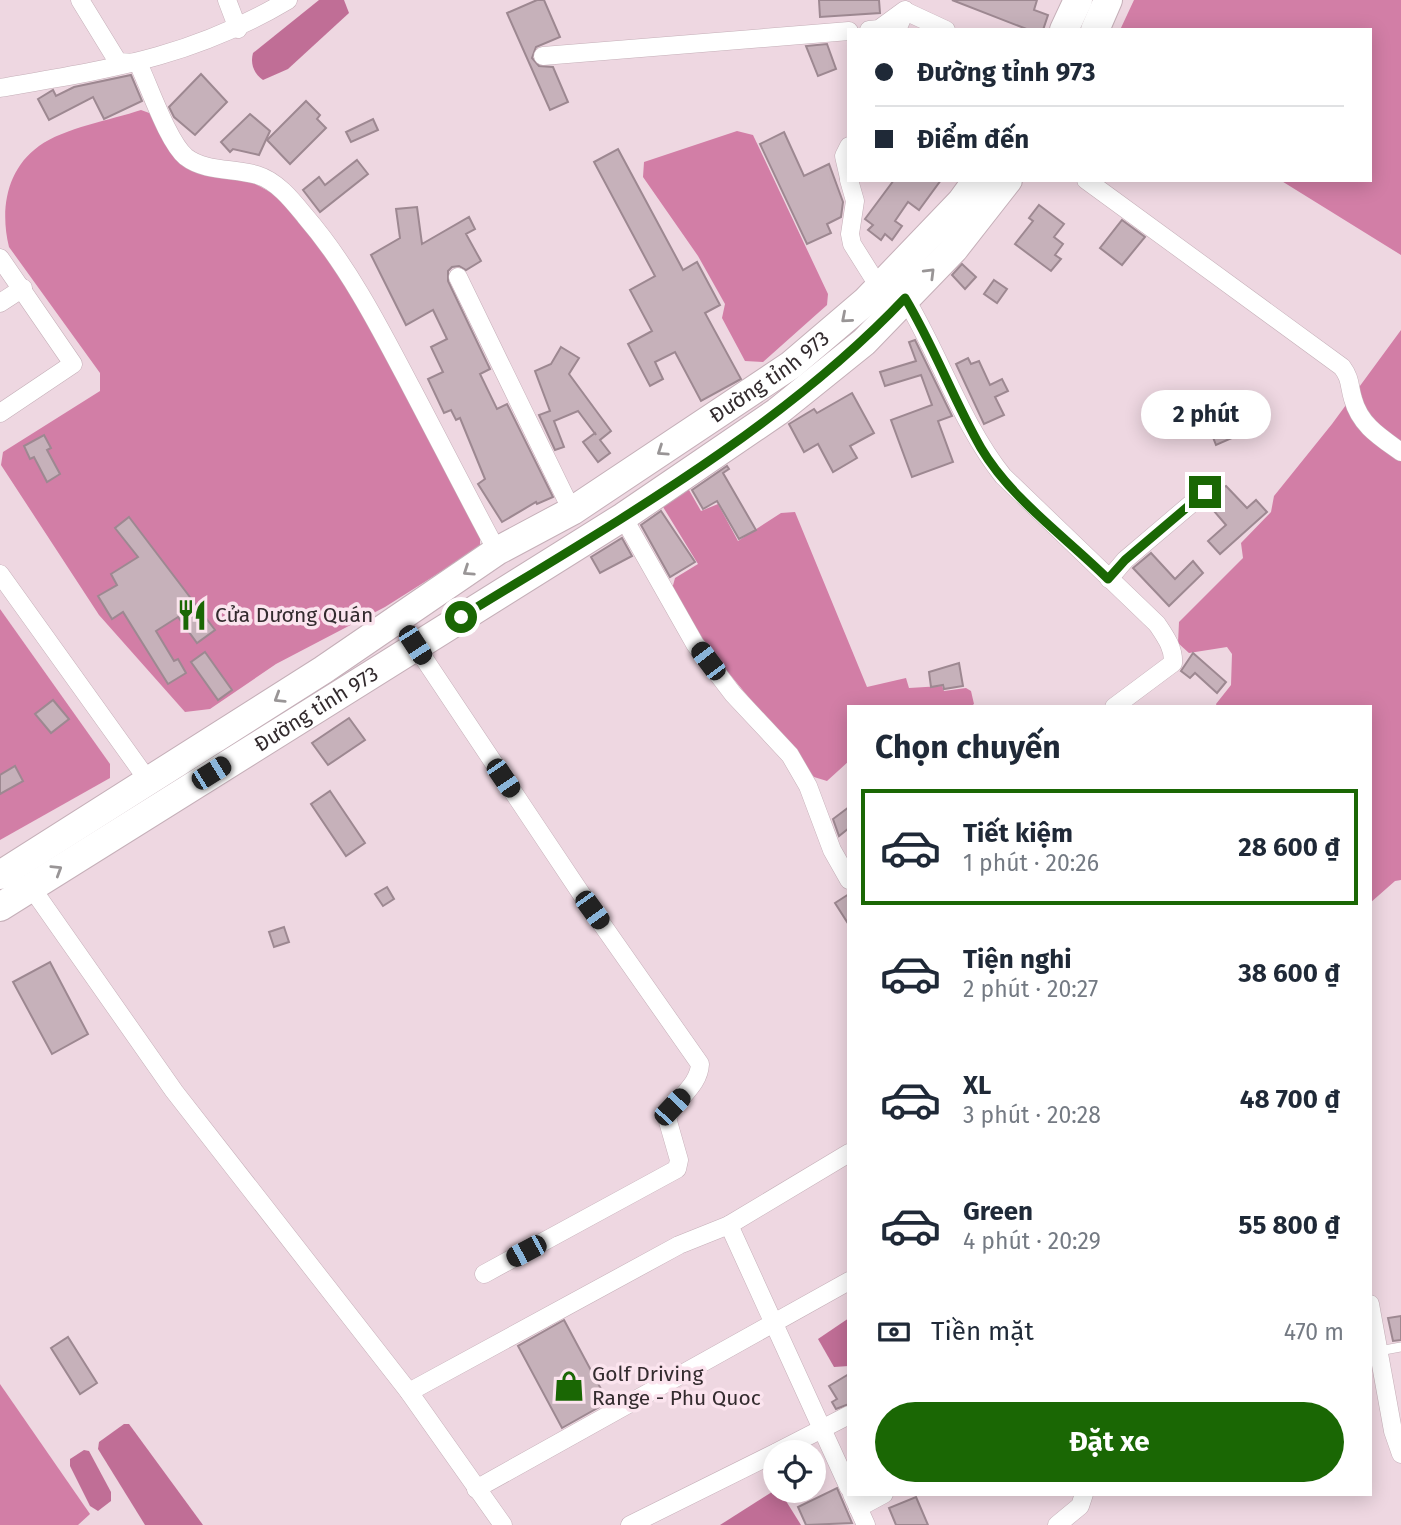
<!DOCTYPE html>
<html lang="vi">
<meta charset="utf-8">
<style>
:root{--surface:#fff;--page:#f2f2f3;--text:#1f2937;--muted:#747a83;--line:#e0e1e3;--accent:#1a6704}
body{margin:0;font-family:"Fira Sans",sans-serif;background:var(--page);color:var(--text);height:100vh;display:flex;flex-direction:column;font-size:26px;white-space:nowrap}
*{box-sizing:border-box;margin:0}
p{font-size:23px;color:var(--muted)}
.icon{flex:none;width:38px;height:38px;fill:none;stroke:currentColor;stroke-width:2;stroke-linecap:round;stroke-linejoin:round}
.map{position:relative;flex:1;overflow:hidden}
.drawer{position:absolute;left:847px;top:705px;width:525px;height:791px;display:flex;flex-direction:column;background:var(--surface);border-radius:0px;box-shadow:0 4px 18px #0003}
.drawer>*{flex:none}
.top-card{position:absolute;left:847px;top:28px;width:525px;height:154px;border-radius:0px;box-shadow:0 4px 18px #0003;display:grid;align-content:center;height:154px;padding:0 28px;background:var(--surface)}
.controls{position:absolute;left:763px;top:1440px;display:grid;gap:14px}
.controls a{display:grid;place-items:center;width:63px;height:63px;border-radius:50%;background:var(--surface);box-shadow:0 4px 18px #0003;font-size:35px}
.end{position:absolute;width:32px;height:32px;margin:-16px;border:9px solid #1a6704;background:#fff;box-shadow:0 0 0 4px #fff}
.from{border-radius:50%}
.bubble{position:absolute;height:49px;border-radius:24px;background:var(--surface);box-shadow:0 4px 18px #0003;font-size:23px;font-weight:700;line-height:49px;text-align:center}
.car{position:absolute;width:21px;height:42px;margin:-21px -10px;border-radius:9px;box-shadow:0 0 5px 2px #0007;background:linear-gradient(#222 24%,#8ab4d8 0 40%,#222 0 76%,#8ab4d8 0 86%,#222 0)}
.top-card b{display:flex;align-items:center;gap:24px;height:66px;font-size:26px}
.top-card b+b{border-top:2px solid var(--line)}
.top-card i{width:18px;height:18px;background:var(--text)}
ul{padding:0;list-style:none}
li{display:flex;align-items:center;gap:21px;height:116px;margin:0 14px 10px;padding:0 14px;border:4px solid transparent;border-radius:0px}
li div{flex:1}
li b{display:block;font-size:26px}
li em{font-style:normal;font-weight:700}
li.active{border-color:var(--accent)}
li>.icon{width:63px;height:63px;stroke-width:1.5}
h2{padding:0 28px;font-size:32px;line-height:84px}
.pay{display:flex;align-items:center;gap:18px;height:77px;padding:0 28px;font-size:26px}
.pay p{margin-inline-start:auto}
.action{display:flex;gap:14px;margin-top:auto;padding:14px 28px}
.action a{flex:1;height:80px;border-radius:42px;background:var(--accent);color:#fff;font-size:28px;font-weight:700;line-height:80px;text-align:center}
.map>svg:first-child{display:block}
.forest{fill:#d27ea6}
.water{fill:#c06e96}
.building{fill:#c6b1ba;stroke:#9d8891;stroke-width:2}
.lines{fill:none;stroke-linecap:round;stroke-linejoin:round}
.lane-casing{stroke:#c5afb8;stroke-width:10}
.street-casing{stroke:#c5afb8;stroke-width:19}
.primary-casing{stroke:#c5afb8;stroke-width:30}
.lane{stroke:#fff;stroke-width:9}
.street{stroke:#fff;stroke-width:18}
.primary{stroke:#fff;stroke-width:28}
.oneway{stroke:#999596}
.route{stroke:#1a6704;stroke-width:9}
.labels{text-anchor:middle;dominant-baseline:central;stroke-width:7;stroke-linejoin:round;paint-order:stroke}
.street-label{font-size:21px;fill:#332b2e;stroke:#fbe4ee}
.poi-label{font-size:21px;fill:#332b2e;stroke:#fbe4ee;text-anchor:start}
</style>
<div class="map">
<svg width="1401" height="1525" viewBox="0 0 1401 1525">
<rect width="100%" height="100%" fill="#eed7e1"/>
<g class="forest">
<polygon points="1134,0 1401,0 1401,255 1280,180 1370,180 1370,30 1120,30"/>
<path d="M141,110L152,114L163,141L184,166L246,179L283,199L328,255L370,323L480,534V547L385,607L276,664L210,709L185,712L99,615L1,465L3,452L100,391V373L9,247C0,210 6,170 39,146C64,128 111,120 141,110Z"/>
<polygon points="737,131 753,135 828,294 827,305 763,362 745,361 722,318 725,304 698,256 643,177 644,162"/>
<polygon points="1401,330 1401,880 1395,881 1370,903 1370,707 1217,707 1216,704 1231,685 1232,654 1227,647 1189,653 1178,643 1179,622 1243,558 1241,543 1271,512 1274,496 1332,424"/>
<polygon points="685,483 701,511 718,504 738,541 781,513 795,512 867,687 906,678 909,688 942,686 944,691 966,688 971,691 974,704 970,707 849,707 849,761 827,781 814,777 709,649 672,589 675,578 698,564 660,502"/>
<polygon points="0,609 110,764 110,778 0,840"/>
<polygon points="0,1384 90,1514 78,1525 0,1525"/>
</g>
<g class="water">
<path d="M319,0H344L349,13L288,69L263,80C254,74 250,64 253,53Z"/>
<polygon points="849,1318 849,1366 834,1367 818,1339"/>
<polygon points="124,1424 129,1424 203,1525 145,1525 98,1449 99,1442"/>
<polygon points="84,1450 89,1451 111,1492 111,1501 98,1511 90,1506 70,1466 70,1459"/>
<polygon points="772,1492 781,1493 801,1525 720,1525"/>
</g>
<g class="building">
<polygon points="537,0 544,0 560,37 536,47 532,58 539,66 553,67 568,102 550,110 507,13"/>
<polygon points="819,0 879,0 880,13 820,17"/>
<polygon points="952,0 1037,0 1034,10 1048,15 1043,30 1029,30"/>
<polygon points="827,44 836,69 818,76 806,46"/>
<polygon points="201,74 227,102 195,135 174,117 169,107"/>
<polygon points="131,75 142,101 104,119 93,97 49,120 38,99 53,90 56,96 74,87"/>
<polygon points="306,101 320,115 317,119 326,128 290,164 267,140"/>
<polygon points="250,114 270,131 259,155 233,149 230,152 221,142"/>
<polygon points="373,119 378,130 351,142 346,132"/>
<polygon points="784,132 804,176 829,164 843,202 841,217 827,224 831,233 807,244 760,144"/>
<polygon points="618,149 683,270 697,262 720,305 705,313 741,379 701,401 675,352 655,362 663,379 650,386 628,344 652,331 630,290 655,276 594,162"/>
<polygon points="357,160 368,174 320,212 303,190 319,177 325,185"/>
<polygon points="894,180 941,180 919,210 908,202 895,221 902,226 892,240 885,234 881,240 868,230 873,225 865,219"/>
<polygon points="1039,205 1064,224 1054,237 1063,244 1055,255 1061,259 1051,271 1015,244 1033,221 1029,218"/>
<polygon points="417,207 422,244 469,217 475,229 466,234 481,261 466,270 459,266 452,267 448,271 448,281 490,369 480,374 497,409 507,404 553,497 537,504 536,502 502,522 478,484 485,479 460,418 456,420 451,410 444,413 428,379 443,372 431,347 447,339 433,310 406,325 371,255 400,238 396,209"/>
<polygon points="1122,220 1145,237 1122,265 1100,248"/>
<polygon points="962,264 976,277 965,289 952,275"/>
<polygon points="994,280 1007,289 997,303 984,294"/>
<polygon points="915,340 952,416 938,421 953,462 912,477 891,420 932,405 921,375 885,386 880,372 916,361 909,342"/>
<polygon points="561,347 579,358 569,374 611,431 600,440 610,453 598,462 583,442 595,433 596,435 578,411 554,421 564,447 555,450 539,415 550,411 535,371 551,364"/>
<polygon points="968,358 971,364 979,361 990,385 1002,379 1008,391 995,397 1004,415 984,424 956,364"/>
<polygon points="852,393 874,433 850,446 857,458 833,472 818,444 804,452 789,424 814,409 817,413"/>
<polygon points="1231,412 1241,434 1216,445 1207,422"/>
<polygon points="44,435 51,448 47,450 60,474 47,482 34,457 30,459 24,446"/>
<polygon points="727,466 729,469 723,473 756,530 739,539 717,501 703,509 692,490"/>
<polygon points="1226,486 1247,508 1256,500 1267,512 1220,554 1208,541 1226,525 1208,504 1216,492"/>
<polygon points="661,511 695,562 670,577 641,525"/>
<polygon points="129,517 215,630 197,643 178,617 156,631 174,661 178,659 186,673 168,684 123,612 112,619 98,596 117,585 111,574 138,557 115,528"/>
<polygon points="622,538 632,556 600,573 591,557"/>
<polygon points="1151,553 1175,579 1193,561 1203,573 1169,606 1133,568"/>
<polygon points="205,652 232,690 218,700 191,662"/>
<polygon points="1193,653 1226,682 1217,693 1195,673 1190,678 1181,671"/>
<polygon points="959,663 963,686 944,689 943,685 931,687 929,672"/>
<polygon points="53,700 69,719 51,733 35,714"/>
<polygon points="349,718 365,740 328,765 312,743"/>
<polygon points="15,766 23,781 0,794 0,775"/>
<polygon points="330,791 365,843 346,856 311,804"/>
<polygon points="849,807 849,828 839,836 833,819"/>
<polygon points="387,887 394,899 383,906 375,894"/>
<polygon points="849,894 849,925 835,903"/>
<polygon points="284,927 289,942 274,947 269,932"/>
<polygon points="50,962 88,1034 52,1054 13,982"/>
<polygon points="1401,1316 1401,1340 1393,1341 1388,1318"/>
<polygon points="564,1320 608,1402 562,1428 518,1346"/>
<polygon points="68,1337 97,1383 80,1394 51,1348"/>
<polygon points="849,1374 849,1404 836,1409 832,1402 837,1399 829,1386"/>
<polygon points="837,1488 852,1523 806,1525 798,1507"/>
<polygon points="916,1497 928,1525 896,1525 889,1508"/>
</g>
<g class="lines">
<defs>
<polyline id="lane" points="1379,1351 1401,1347"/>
<g id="street">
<path d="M80,0L118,62L138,63C150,88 168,142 186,157C205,172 235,168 257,175C277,181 292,200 305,216C349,267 380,328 411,387C440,442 468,497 497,551"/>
<polyline points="227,0 238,29"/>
<polyline points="869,30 879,29 905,10"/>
<polyline points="897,30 905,11 946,30"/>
<polyline points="543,56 849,31"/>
<path d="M0,88C109,69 191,58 288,0"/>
<polyline points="849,146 844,156 849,178"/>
<polyline points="849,180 855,201 850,234 852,244 879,287"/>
<path d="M1086,180L1342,367C1351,379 1349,386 1353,399C1360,425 1380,437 1401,452"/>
<polyline points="0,258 73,364 0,413"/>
<polyline points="458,277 572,511"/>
<path d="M905,298C940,356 961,423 1003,476L1157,624C1165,636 1174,648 1173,663L1114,707"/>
<polyline points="0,303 23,288"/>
<polyline points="623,517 695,644 733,694 790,755 808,786 832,850 849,880"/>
<polyline points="0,574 147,779"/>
<polyline points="1109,579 1125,560 1205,492"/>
<path d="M415,645L592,910L700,1064C699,1086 676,1098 667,1118L679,1160L677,1169L484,1274"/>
<polyline points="31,887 174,1091 409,1392 503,1525"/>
<polyline points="729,1225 849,1488"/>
<polyline points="1370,1304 1393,1431 1401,1454"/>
<polyline points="409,1392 679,1245 729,1225 849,1153"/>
<polyline points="777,1452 849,1415"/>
<polyline points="476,1489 849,1281"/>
<polyline points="852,1494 866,1525"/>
<polyline points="858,1508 884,1494"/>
<polyline points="630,1525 775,1453"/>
<polyline points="1057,1525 1080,1506 1084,1494"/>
</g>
<g id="primary">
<polyline points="1064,30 1078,0"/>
<polyline points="1095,30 1108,0"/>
<path id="s1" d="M0,875L323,670L497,551L572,511L791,365L866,301L961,202L977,180"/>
<path id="s2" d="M0,907L623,517L777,412L864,342L954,249L1008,180"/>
</g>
</defs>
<use href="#lane" class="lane-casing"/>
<use href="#street" class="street-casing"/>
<use href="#primary" class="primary-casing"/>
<use href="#lane" class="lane"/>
<use href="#street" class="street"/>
<use href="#primary" class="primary"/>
</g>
<defs><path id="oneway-chevron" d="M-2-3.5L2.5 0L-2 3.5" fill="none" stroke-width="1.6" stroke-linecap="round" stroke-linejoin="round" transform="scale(1.75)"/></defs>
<g class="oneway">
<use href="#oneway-chevron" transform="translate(930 273) rotate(-45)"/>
<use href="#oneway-chevron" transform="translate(846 318) rotate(139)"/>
<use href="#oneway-chevron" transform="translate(662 451) rotate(146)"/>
<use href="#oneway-chevron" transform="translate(468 571) rotate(146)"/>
<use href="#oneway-chevron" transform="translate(279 698) rotate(148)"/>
<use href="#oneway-chevron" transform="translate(57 870) rotate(-32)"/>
</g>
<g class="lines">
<path class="route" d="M461,617C614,523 781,429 905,298C934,346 953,399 981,448C1011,499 1067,538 1108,579L1125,560L1205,492"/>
</g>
<defs>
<symbol id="restaurant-bare" viewBox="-9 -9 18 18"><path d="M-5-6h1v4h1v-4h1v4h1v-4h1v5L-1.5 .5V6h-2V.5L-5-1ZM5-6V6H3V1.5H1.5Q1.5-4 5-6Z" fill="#1a6704" stroke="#fbe4ee" stroke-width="2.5" paint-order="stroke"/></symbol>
<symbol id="shop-bare" viewBox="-9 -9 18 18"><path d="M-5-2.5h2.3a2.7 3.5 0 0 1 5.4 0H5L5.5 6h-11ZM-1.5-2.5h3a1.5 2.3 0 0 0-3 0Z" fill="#1a6704" stroke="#fbe4ee" stroke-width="2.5" paint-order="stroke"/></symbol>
</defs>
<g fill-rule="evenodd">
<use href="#restaurant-bare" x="170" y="593" width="44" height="44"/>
<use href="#shop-bare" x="547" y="1364" width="44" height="44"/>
</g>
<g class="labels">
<g class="street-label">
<text stroke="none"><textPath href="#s1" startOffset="917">Đường tỉnh 973</textPath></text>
<text stroke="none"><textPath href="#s2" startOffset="373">Đường tỉnh 973</textPath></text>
</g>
<g class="poi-label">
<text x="215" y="615">Cửa Dương Quán</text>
<text x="592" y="1374">Golf Driving<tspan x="592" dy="24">Range - Phu Quoc</tspan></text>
</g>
</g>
</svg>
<div class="controls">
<a><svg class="icon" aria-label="locate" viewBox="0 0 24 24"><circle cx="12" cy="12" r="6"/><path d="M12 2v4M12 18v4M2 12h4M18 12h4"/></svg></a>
</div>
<i class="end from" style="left:461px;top:617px"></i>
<i class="end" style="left:1205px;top:492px"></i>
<div class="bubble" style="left:1141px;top:390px;width:130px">2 phút</div>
<i class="car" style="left:415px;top:645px;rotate:147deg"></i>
<i class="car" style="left:708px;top:661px;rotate:323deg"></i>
<i class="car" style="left:211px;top:773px;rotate:58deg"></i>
<i class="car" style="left:503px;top:778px;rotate:146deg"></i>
<i class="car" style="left:592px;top:910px;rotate:144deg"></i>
<i class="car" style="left:672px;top:1107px;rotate:43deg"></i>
<i class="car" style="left:526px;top:1251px;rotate:242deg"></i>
<div class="top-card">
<b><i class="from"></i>Đường tỉnh 973</b>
<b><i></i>Điểm đến</b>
</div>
<section class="drawer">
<h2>Chọn chuyến</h2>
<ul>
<li class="active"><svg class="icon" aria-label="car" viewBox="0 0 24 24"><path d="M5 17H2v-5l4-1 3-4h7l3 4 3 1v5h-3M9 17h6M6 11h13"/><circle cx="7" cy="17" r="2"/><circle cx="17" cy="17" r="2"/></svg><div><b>Tiết kiệm</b><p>1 phút · 20:26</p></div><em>28 600 ₫</em></li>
<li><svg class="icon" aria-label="car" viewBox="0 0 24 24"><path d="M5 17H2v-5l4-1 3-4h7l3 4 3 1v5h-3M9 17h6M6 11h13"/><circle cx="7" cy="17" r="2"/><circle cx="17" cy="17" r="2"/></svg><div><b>Tiện nghi</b><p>2 phút · 20:27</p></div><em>38 600 ₫</em></li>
<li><svg class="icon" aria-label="car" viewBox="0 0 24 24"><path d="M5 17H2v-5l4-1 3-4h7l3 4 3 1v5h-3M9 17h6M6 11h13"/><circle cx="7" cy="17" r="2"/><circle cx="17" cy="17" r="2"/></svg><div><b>XL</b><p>3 phút · 20:28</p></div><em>48 700 ₫</em></li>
<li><svg class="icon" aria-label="car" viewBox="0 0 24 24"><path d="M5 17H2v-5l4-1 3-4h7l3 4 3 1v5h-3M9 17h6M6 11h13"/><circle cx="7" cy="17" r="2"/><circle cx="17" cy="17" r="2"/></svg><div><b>Green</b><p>4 phút · 20:29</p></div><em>55 800 ₫</em></li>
</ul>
<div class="pay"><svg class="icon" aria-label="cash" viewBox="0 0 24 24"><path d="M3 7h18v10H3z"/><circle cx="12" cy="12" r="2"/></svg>Tiền mặt<p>470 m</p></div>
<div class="action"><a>Đặt xe</a></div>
</section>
</div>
